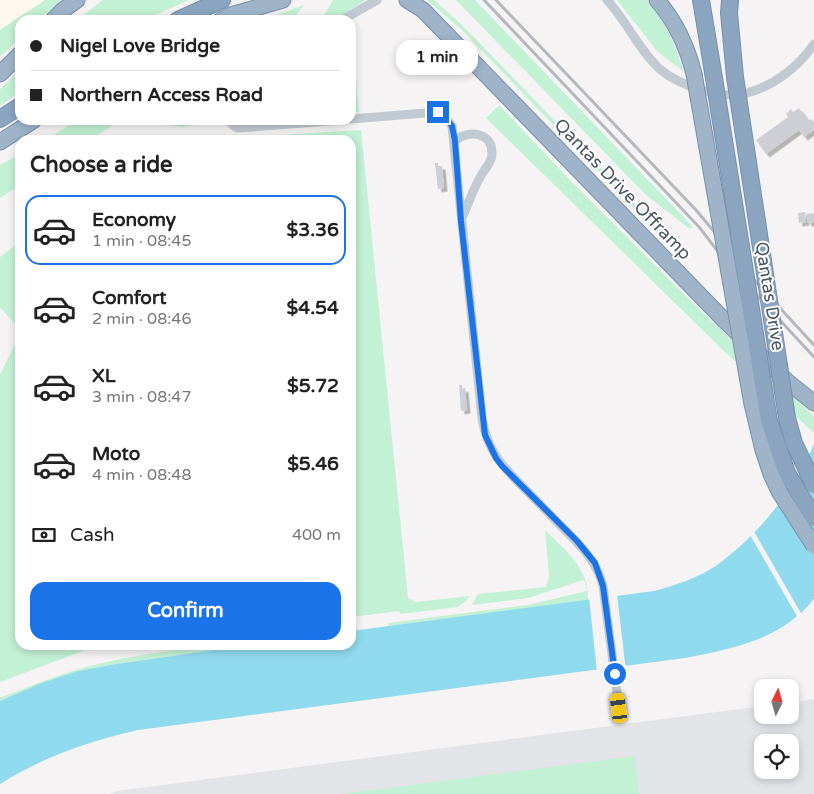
<!DOCTYPE html>
<meta charset="utf-8">
<style>
:root{--surface:#fff;--page:#f6f6f6;--text:#222;--muted:#767676;--line:#e0e0e0;--accent:#1a73e8}
body{margin:0;font-family:"Varela Round",sans-serif;background:var(--page);color:var(--text);height:100vh;display:flex;flex-direction:column;font-size:19px;white-space:nowrap}
*{box-sizing:border-box;margin:0}
p{font-size:16px;color:var(--muted)}
.icon{flex:none;width:28px;height:28px;fill:none;stroke:currentColor;stroke-width:2;stroke-linecap:round;stroke-linejoin:round}
.map{position:relative;flex:1;overflow:hidden}
.sheet{position:absolute;left:15px;top:135px;width:341px;height:515px;display:flex;flex-direction:column;background:var(--surface);border-radius:15px;box-shadow:0 2px 8px #0003}
.sheet>*{flex:none}
.top-card{position:absolute;left:15px;top:15px;width:341px;height:110px;border-radius:15px;box-shadow:0 2px 8px #0003;display:grid;align-content:center;height:110px;padding:0 15px;background:var(--surface)}
.needle{width:32px;rotate:5deg}
.fabs{position:absolute;left:754px;top:679px;display:grid;gap:10px}
.fabs a{display:grid;place-items:center;width:45px;height:45px;border-radius:10px;background:var(--surface);box-shadow:0 2px 8px #0003;font-size:25px}
.end{position:absolute;width:22px;height:22px;margin:-11px;border:6px solid #1a73e8;background:#fff;box-shadow:0 0 0 2px #fff}
.from{border-radius:50%}
.bubble{position:absolute;height:35px;border-radius:15px;background:var(--surface);box-shadow:0 2px 8px #0003;font-size:16px;font-weight:700;line-height:35px;text-align:center}
.car{position:absolute;width:15px;height:30px;margin:-15px -8px;border-radius:6px;box-shadow:0 0 4px 1px #0007;background:linear-gradient(#f5c518 24%,#345 0 40%,#f5c518 0 76%,#345 0 86%,#f5c518 0)}
.top-card b{display:flex;align-items:center;gap:18px;height:48px;font-size:19px}
.top-card b+b{border-top:1px solid var(--line)}
.top-card i{width:12px;height:12px;background:var(--text)}
ul{padding:0;list-style:none}
li{display:flex;align-items:center;gap:15px;height:70px;margin:0 10px 8px;padding:0 5px;border:2px solid transparent;border-radius:15px}
li div{flex:1}
li b{display:block;font-size:19px}
li em{font-style:normal;font-weight:700}
li.selected{border-color:var(--accent)}
li>.icon{width:45px;height:45px;stroke-width:1.5}
h2{padding:0 15px;font-size:22px;line-height:60px}
.pay{display:flex;align-items:center;gap:12px;height:55px;padding:0 15px;font-size:19px}
.pay p{margin-inline-start:auto}
.action{display:flex;gap:10px;margin-top:auto;padding:10px 15px}
.action a{flex:1;height:58px;border-radius:15px;background:var(--accent);color:#fff;font-size:20px;font-weight:700;line-height:58px;text-align:center}
.map>svg:first-child{display:block}
.commercial{fill:#fdf9ef}
.airport{fill:#e2e4e7;fill-rule:evenodd}
.green{fill:#c3f1d5}
.water{fill:#90daee}
.pier{fill:#f5f3f3}
.building{fill:#cdcfd5;filter:url(#shadow)}
.lines{fill:none;stroke-linecap:round;stroke-linejoin:round}
.trunk-casing{stroke:#7690ad;stroke-width:17}
.motorway-casing{stroke:#7690ad;stroke-width:18}
.minor{stroke:#c1cad2;stroke-width:9}
.trunk{stroke:#9fb4c9;stroke-width:15}
.motorway{stroke:#8ba5c1;stroke-width:16}
.rail{stroke:#b5b8bd;stroke-width:3}
.trunk-bridge-casing{stroke:#7690ad;stroke-width:17;stroke-linecap:butt}
.motorway-bridge-casing{stroke:#7690ad;stroke-width:18;stroke-linecap:butt}
.trunk-bridge{stroke:#9fb4c9;stroke-width:15}
.motorway-bridge{stroke:#8ba5c1;stroke-width:16}
.route{stroke:#1a73e8;stroke-width:6}
.labels{text-anchor:middle;dominant-baseline:central;stroke-width:4;stroke-linejoin:round;paint-order:stroke}
.street-label{font-size:18px;fill:#4a5661;stroke:#fff}
</style>
<div class="map">
<svg width="814" height="794" viewBox="0 0 814 794">
<defs>
<filter id="shadow"><feDropShadow dx="3.5" dy="3.5" stdDeviation="0" flood-color="#0004"/></filter>
</defs>
<rect width="100%" height="100%" fill="#f5f3f3"/>
<polygon class="commercial" points="0,0 45,0 0,30"/>
<path class="airport" d="M814,699V794H110L117,791L762,706V715H790V703ZM762,742H790V770H762Z"/>
<g class="green">
<polygon points="45,0 61,0 39,20 20,20 20,38 0,57 0,30"/>
<polygon points="103,0 189,0 144,20 77,20"/>
<polygon points="333,0 366,0 334,20 321,20"/>
<polygon points="427,0 434,0 463,26 673,243 670,246 461,29"/>
<polygon points="456,0 475,0 693,227 690,229 646,195"/>
<path d="M617,0H647C666,21 675,46 684,72L657,51Z"/>
<polygon points="304,5 292,20 262,20"/>
<polygon points="351,36 359,112 351,113"/>
<polygon points="20,70 20,91 0,106 0,89"/>
<polygon points="499,105 572,182 702,312 814,416 814,433 724,351 486,118"/>
<polygon points="77,120 121,120 90,140 46,140"/>
<polygon points="171,120 210,120 184,127 171,126"/>
<polygon points="361,130 408,598 416,602 469,596 467,600 458,607 400,614 399,611 351,617 351,140 205,140"/>
<polygon points="20,154 20,185 0,198 0,165"/>
<polygon points="20,242 20,330 0,307 0,257"/>
<polygon points="20,333 20,645 117,645 88,649 0,682 0,375"/>
<path d="M545,530C566,551 590,569 588,601L389,626L388,623L528,605L587,591L585,582L583,580L528,598L472,605L478,594L546,587L549,576Z"/>
<path d="M210,645H250L116,664L78,671L0,701V698C28,687 57,675 86,667C127,656 169,651 210,645Z"/>
<polygon points="635,756 639,794 341,794"/>
</g>
<path class="water" d="M814,444V599C781,640 734,648 685,658L138,730C87,742 45,756 0,784V701L39,684L78,671L116,664L250,645H351V631L654,591C675,585 699,578 717,565C757,536 795,490 814,444Z"/>
<g class="pier">
<polygon points="753,530 802,615 798,618 749,533"/>
<polygon points="617,594 625,663 627,668 597,672 589,597"/>
</g>
<g class="building">
<polygon points="799,108 809,121 811,119 814,122 814,130 804,137 799,130 766,154 756,140 788,117 786,114 791,109 793,112"/>
<polygon points="435,163 438,163 438,166 442,166 444,188 438,189"/>
<polygon points="805,212 806,222 799,223 798,213"/>
<polygon points="814,213 814,222 808,223 806,214"/>
<polygon points="459,385 462,385 462,389 465,388 467,410 461,411"/>
</g>
<g class="lines">
<defs>
<g id="trunk">
<polyline points="407,0 423,10 725,321 788,382 814,403"/>
<path d="M657,0C676,22 687,46 694,74"/>
<polyline points="53,20 63,10 77,0"/>
<polyline points="221,20 231,15 283,0"/>
<polyline points="0,74 20,54"/>
<polyline points="0,142 34,120"/>
</g>
<g id="motorway">
<polyline points="701,0 713,72"/>
<polyline points="730,0 729,13 735,77"/>
<polyline points="178,20 222,0"/>
<polyline points="0,119 20,106"/>
</g>
</defs>
<use href="#trunk" class="trunk-casing"/>
<use href="#motorway" class="motorway-casing"/>
<g class="minor">
<path d="M607,0C626,20 640,52 661,70C680,86 723,100 747,93C774,86 799,66 814,44"/>
<polyline points="342,20 377,0"/>
<path d="M351,119L438,112L443,114L452,126L482,418C487,452 504,468 527,491C540,504 552,517 565,530C582,547 597,562 603,586L619,708"/>
<polyline points="228,120 234,126 238,128 343,120"/>
<path d="M455,141C468,129 493,132 492,154C492,161 487,166 484,171C474,185 469,203 462,218"/>
</g>
<use href="#trunk" class="trunk"/>
<use href="#motorway" class="motorway"/>
<g class="rail">
<polyline points="484,0 700,228 725,261 814,357"/>
<polyline points="496,0 696,210 757,283 814,345"/>
</g>
<defs>
<polyline id="trunk-bridge" points="694,74 752,404 763,450 771,474 780,493 814,546"/>
<g id="motorway-bridge">
<polyline points="713,72 769,421 787,473 814,518"/>
<polyline points="735,77 787,418 794,443 814,485"/>
</g>
</defs>
<use href="#trunk-bridge" class="trunk-bridge-casing"/>
<use href="#motorway-bridge" class="motorway-bridge-casing"/>
<use href="#trunk-bridge" class="trunk-bridge"/>
<use href="#motorway-bridge" class="motorway-bridge"/>
</g>
<g class="lines">
<polyline class="route" points="438,112 443,114 452,126 455,141 461,221 485,435 496,458 502,466 577,541 595,563 603,586 615,674"/>
</g>
<g class="labels">
<g class="street-label">
<text transform="translate(623 189) rotate(46)">Qantas Drive Offramp</text>
<text transform="translate(770 296) rotate(81)">Qantas Drive</text>
</g>
</g>
</svg>
<div class="fabs">
<a><svg class="needle" viewBox="-14 -14 28 28"><path d="M0-13l5 13h-10z" fill="#e53935"/><path d="M0 13l5-13h-10z" fill="#767676"/></svg></a>
<a><svg class="icon" aria-label="locate" viewBox="0 0 24 24"><circle cx="12" cy="12" r="6"/><path d="M12 2v4M12 18v4M2 12h4M18 12h4"/></svg></a>
</div>
<i class="end from" style="left:615px;top:674px"></i>
<i class="end" style="left:438px;top:112px"></i>
<div class="bubble" style="left:396px;top:40px;width:82px">1 min</div>
<i class="car" style="left:619px;top:708px;rotate:353deg"></i>
<div class="top-card">
<b><i class="from"></i>Nigel Love Bridge</b>
<b><i></i>Northern Access Road</b>
</div>
<section class="sheet">
<h2>Choose a ride</h2>
<ul>
<li class="selected"><svg class="icon" aria-label="car" viewBox="0 0 24 24"><path d="M5 17H2v-5l4-1 3-4h7l3 4 3 1v5h-3M9 17h6M6 11h13"/><circle cx="7" cy="17" r="2"/><circle cx="17" cy="17" r="2"/></svg><div><b>Economy</b><p>1 min · 08:45</p></div><em>$3.36</em></li>
<li><svg class="icon" aria-label="car" viewBox="0 0 24 24"><path d="M5 17H2v-5l4-1 3-4h7l3 4 3 1v5h-3M9 17h6M6 11h13"/><circle cx="7" cy="17" r="2"/><circle cx="17" cy="17" r="2"/></svg><div><b>Comfort</b><p>2 min · 08:46</p></div><em>$4.54</em></li>
<li><svg class="icon" aria-label="car" viewBox="0 0 24 24"><path d="M5 17H2v-5l4-1 3-4h7l3 4 3 1v5h-3M9 17h6M6 11h13"/><circle cx="7" cy="17" r="2"/><circle cx="17" cy="17" r="2"/></svg><div><b>XL</b><p>3 min · 08:47</p></div><em>$5.72</em></li>
<li><svg class="icon" aria-label="car" viewBox="0 0 24 24"><path d="M5 17H2v-5l4-1 3-4h7l3 4 3 1v5h-3M9 17h6M6 11h13"/><circle cx="7" cy="17" r="2"/><circle cx="17" cy="17" r="2"/></svg><div><b>Moto</b><p>4 min · 08:48</p></div><em>$5.46</em></li>
</ul>
<div class="pay"><svg class="icon" aria-label="cash" viewBox="0 0 24 24"><path d="M3 7h18v10H3z"/><circle cx="12" cy="12" r="2"/></svg>Cash<p>400 m</p></div>
<div class="action"><a>Confirm</a></div>
</section>
</div>
